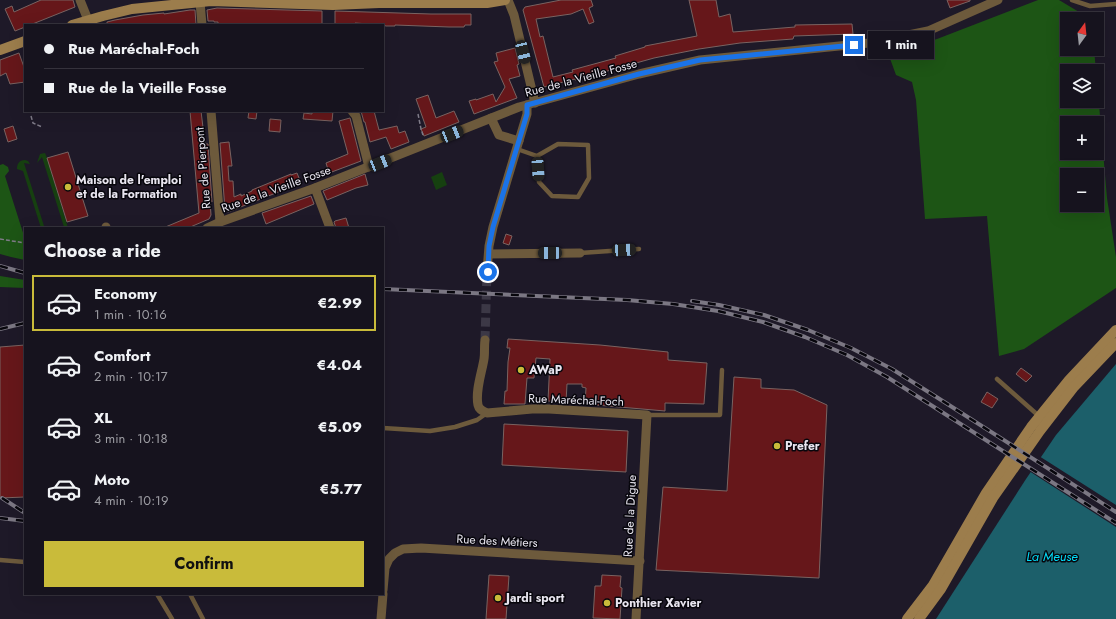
<!DOCTYPE html>
<meta charset="utf-8">
<style>
:root{--surface:#16131e;--page:#1f1c27;--text:#f1f3f6;--muted:#9e9ea4;--line:#35323c;--accent:#c9bb3a}
body{margin:0;font-family:Jost,sans-serif;background:var(--page);color:var(--text);height:100vh;display:flex;flex-direction:column;font-size:15px;white-space:nowrap}
*{box-sizing:border-box;margin:0}
p{font-size:13px;color:var(--muted)}
.icon{flex:none;width:22px;height:22px;fill:none;stroke:currentColor;stroke-width:2;stroke-linecap:round;stroke-linejoin:round}
.map{position:relative;flex:1;overflow:hidden}
.sheet{position:absolute;left:24px;top:227px;width:360px;height:368px;display:flex;flex-direction:column;background:var(--surface);border-radius:0px;box-shadow:0 4px 16px #0002,0 0 0 1px var(--line)}
.sheet>*{flex:none}
.banner{position:absolute;left:24px;top:24px;width:360px;height:88px;border-radius:0px;box-shadow:0 4px 16px #0002,0 0 0 1px var(--line);display:grid;align-content:center;height:88px;padding:0 20px;background:var(--surface)}
.needle{width:26px;rotate:15deg}
.tools{position:absolute;left:1060px;top:12px;display:grid;gap:8px}
.tools a{display:grid;place-items:center;width:44px;height:44px;border-radius:0px;background:var(--surface);box-shadow:0 4px 16px #0002,0 0 0 1px var(--line);font-size:20px}
.end{position:absolute;width:18px;height:18px;margin:-9px;border:5px solid #1a73e8;background:#fff;box-shadow:0 0 0 2px #fff}
.from{border-radius:50%}
.bubble{position:absolute;height:28px;border-radius:0px;background:var(--surface);box-shadow:0 4px 16px #0002,0 0 0 1px var(--line);font-size:13px;font-weight:700;line-height:28px;text-align:center}
.car{position:absolute;width:12px;height:24px;margin:-12px -6px;border-radius:5px;box-shadow:0 0 3px 1px #0007;background:linear-gradient(#222 24%,#8ab4d8 0 40%,#222 0 76%,#8ab4d8 0 86%,#222 0)}
.banner b{display:flex;align-items:center;gap:14px;height:38px;font-size:15px}
.banner b+b{border-top:1px solid var(--line)}
.banner i{width:10px;height:10px;background:var(--text)}
ul{padding:0;list-style:none}
li{display:flex;align-items:center;gap:12px;height:56px;margin:0 8px 6px;padding:0 12px;border:2px solid transparent;border-radius:0px}
li div{flex:1}
li b{display:block;font-size:15px}
li em{font-style:normal;font-weight:700}
li.active{border-color:var(--accent)}
li>.icon{width:36px;height:36px;stroke-width:1.5}
h2{padding:0 20px;font-size:18px;line-height:48px}
.cta{display:flex;gap:8px;margin-top:auto;padding:8px 20px}
.cta a{flex:1;height:46px;border-radius:0px;background:var(--accent);color:#111;font-size:16px;font-weight:700;line-height:46px;text-align:center}
.map>svg:first-child{display:block}
.green{fill:#164010}
.forest{fill:#1d5515;fill-rule:evenodd}
.water{fill:#1c5f6a}
.pier{fill:#1e1928}
.building{fill:#66171a;stroke:#796361}
.lines{fill:none;stroke-linecap:round;stroke-linejoin:round}
.street-tunnel{stroke:#3c3846;stroke-width:9;stroke-dasharray:9 4.5;stroke-linecap:butt}
.path{stroke:#7f7b88;stroke-width:1.5;stroke-dasharray:4 2;stroke-linecap:butt}
.lane{stroke:#6d5a3c;stroke-width:4.5}
.street{stroke:#6d5a3c;stroke-width:9}
.secondary{stroke:#9c7d4c;stroke-width:10}
.rail-casing{stroke:#7b7783;stroke-width:4}
.rail{stroke:#07060c;stroke-width:2.5;stroke-dasharray:8;stroke-linecap:butt}
.route{stroke:#1a73e8;stroke-width:5}
.poi-dot{fill:#c9bb3a;stroke:#07060c;stroke-width:1.5}
.labels{text-anchor:middle;dominant-baseline:central;stroke-width:3;stroke-linejoin:round;paint-order:stroke}
.street-label{font-size:12px;fill:#e8e5ef;stroke:#07060c}
.poi-label{font-size:12px;font-weight:bold;fill:#e8e5ef;stroke:#07060c;text-anchor:start}
.water-label{font-size:13px;font-style:italic;fill:#02dbf7;stroke:#07060c}
</style>
<div class="map">
<svg width="1116" height="619" viewBox="0 0 1116 619">
<rect width="100%" height="100%" fill="#1e1928"/>
<g class="green">
<polygon points="45,153 47,158 68,228 63,228 64,227 42,157 37,163 40,154"/>
<path d="M25,160L28,161L30,164L24,163L44,226L50,228H41L23,171L17,169C17,164 19,160 25,160Z"/>
<polygon points="442,172 447,185 436,190 431,177"/>
</g>
<g class="forest">
<path d="M1038,0H1059L1079,12L1091,16V19H1067V49H1094L1096,71H1067V101H1097V81L1107,198L1116,257V288L1024,349L999,356L987,216L925,219L916,100L912,82L896,75L888,53L937,39ZM1067,123H1097V153H1067ZM1067,175H1097V205H1067Z"/>
<polygon points="3,164 8,167 9,171 5,176 25,239 25,260 11,257 0,254 0,165"/>
<polygon points="0,276 25,280 25,288 0,287"/>
</g>
<polygon class="water" points="1116,364 1116,619 936,619 1026,479 1056,435"/>
<polygon class="pier" points="1039,456 1116,505 1116,527 1029,471"/>
<g class="building">
<polygon points="41,0 73,0 75,7 30,25 25,25 25,27 15,31 5,9 12,6 14,12"/>
<polygon points="561,0 591,0 593,6 589,8 594,22 589,24 583,9 571,14 536,19 540,37 543,36 553,77 573,72 572,70 616,58 615,56 645,47 645,46 697,36 689,0 716,0 719,17 730,14 733,32 795,27 795,25 852,24 853,34 794,36 793,39 740,43 699,49 654,58 575,80 575,79 544,87 523,10 525,7"/>
<polygon points="947,0 970,0 970,1 950,8"/>
<polygon points="217,8 322,11 322,25 218,25 218,22 214,22 214,21 208,21 207,10"/>
<polygon points="190,10 195,10 196,25 107,25 107,22 115,20 143,15 164,13 164,14"/>
<polygon points="335,11 431,14 471,14 471,25 465,25 464,27 449,27 395,25 395,26 386,26 383,25 355,23 354,24 335,25"/>
<polygon points="515,48 519,64 517,65 520,76 509,79 517,98 474,114 469,101 476,99 476,100 493,94 496,102 505,87 494,62 498,61 496,53"/>
<polygon points="19,53 25,70 25,82 10,84 6,73 0,76 0,60"/>
<polygon points="428,95 436,118 454,111 459,122 424,136 421,129 426,127 416,99"/>
<polygon points="190,111 201,111 205,144 208,144 212,202 210,201 211,215 209,219 188,228 163,228 199,213"/>
<polygon points="249,111 257,111 256,119 248,118"/>
<polygon points="312,111 333,111 332,121 303,119 304,113 312,114"/>
<polygon points="361,111 374,111 379,130 397,126 399,133 405,131 409,142 391,149 386,137 370,142 365,122 364,122"/>
<polygon points="350,118 361,161 329,173 326,163 348,154 339,121"/>
<polygon points="270,119 281,120 280,132 269,131"/>
<polygon points="13,126 17,139 8,142 4,129"/>
<polygon points="229,142 232,166 228,166 229,181 233,181 234,197 241,194 241,196 252,191 252,190 291,174 291,175 297,173 301,183 228,212 225,210 220,143"/>
<polygon points="68,152 88,216 67,222 47,158"/>
<polygon points="365,174 368,185 356,188 327,200 323,191"/>
<polygon points="311,196 314,204 266,224 262,213"/>
<polygon points="346,218 349,228 336,228 334,222 335,221"/>
<polygon points="506,234 512,236 509,245 503,243"/>
<polygon points="508,339 600,345 668,352 668,360 707,363 704,404 665,403 665,411 585,404 586,388 582,387 582,384 567,384 566,402 548,401 550,359 536,358 534,378 527,378 525,404 504,404 505,391 507,391 508,362 510,348 507,348"/>
<polygon points="25,345 25,497 0,498 0,347"/>
<polygon points="1021,368 1032,376 1026,382 1016,374"/>
<polygon points="734,377 761,379 761,388 794,390 827,405 819,578 656,570 663,487 727,491"/>
<polygon points="987,392 998,399 992,408 981,402"/>
<polygon points="504,424 628,431 626,472 502,465"/>
<polygon points="489,575 509,576 506,619 486,619"/>
<polygon points="602,575 621,576 620,587 622,588 620,619 593,618 595,586 601,586"/>
</g>
<g class="lines">
<polyline class="street-tunnel" points="485,340 487,271"/>
<g class="path">
<polyline points="418,114 421,129 423,135"/>
<polyline points="31,116 33,123 42,127"/>
<polyline points="0,239 25,243"/>
</g>
<g class="lane">
<polyline points="1072,0 1090,6 1116,4"/>
<polyline points="517,149 537,156 558,144 588,145 589,178 578,197 552,196 539,182 537,156"/>
<polyline points="580,253 639,249"/>
<polyline points="997,379 1040,417"/>
<polyline points="647,415 720,415 722,370"/>
<polyline points="383,428 430,431 455,427 477,420 487,413"/>
<polyline points="0,560 25,562"/>
<polyline points="157,594 172,619"/>
<polyline points="190,594 203,619"/>
</g>
<g class="street">
<polyline points="80,0 88,20"/>
<polyline points="508,0 514,15 535,103"/>
<polyline points="200,2 202,25"/>
<polyline points="211,111 220,222"/>
<polyline points="352,111 356,116 369,167"/>
<polyline points="491,118 499,135 519,141"/>
<polyline points="315,188 330,228"/>
<polyline points="106,227 106,228"/>
<polyline points="207,228 220,222 315,188 519,107 639,74 700,60 869,43 928,31 998,0"/>
<polyline points="489,254 580,253"/>
<polyline points="487,271 489,246 493,227 527,114 527,105"/>
<path d="M485,340C484,346 485,353 484,359C482,372 475,391 478,405C479,410 483,411 487,413L532,409H549L647,415L636,619"/>
<polyline points="383,590 385,568 389,559 395,553 403,549 421,548 640,561"/>
<polyline points="381,619 383,594"/>
</g>
<g class="secondary">
<polyline points="72,25 103,16 132,9 211,1 333,5 379,3 487,3 505,0"/>
<polyline points="0,50 25,41"/>
<polyline points="907,619 933,585 986,493 1031,427 1069,380 1116,330"/>
<polyline points="919,619 941,589 993,498 1040,431 1074,387 1116,343"/>
</g>
<defs>
<g id="rail">
<polyline points="0,266 25,273"/>
<polyline points="383,289 627,300 673,304 718,311 763,322 805,337 847,355 887,377 1116,523"/>
<polyline points="692,301 719,305 764,315 808,330 851,348 892,369 938,398 1116,512"/>
<polyline points="0,329 25,323"/>
<polyline points="2,498 25,513"/>
<polyline points="0,518 25,521"/>
</g>
</defs>
<use href="#rail" class="rail-casing"/>
<use href="#rail" class="rail"/>
</g>
<g class="lines">
<polyline class="route" points="488,272 489,246 493,227 527,114 527,105 639,74 700,60 854,45"/>
</g>
<g class="poi-dot">
<circle cx="68" cy="187" r="4"/>
<circle cx="521" cy="370" r="4"/>
<circle cx="777" cy="446" r="4"/>
<circle cx="498" cy="598" r="4"/>
<circle cx="607" cy="603" r="4"/>
</g>
<g class="labels">
<g class="street-label">
<text transform="translate(581 78) rotate(-15)">Rue de la Vieille Fosse</text>
<text transform="translate(203 168) rotate(-95)">Rue de Pierpont</text>
<text transform="translate(276 189) rotate(-20)">Rue de la Vieille Fosse</text>
<text transform="translate(576 400) rotate(2)">Rue Maréchal-Foch</text>
<text transform="translate(630 516) rotate(-87)">Rue de la Digue</text>
<text transform="translate(497 541) rotate(3)">Rue des Métiers</text>
</g>
<g class="poi-label">
<text x="76" y="180">Maison de l'emploi<tspan x="76" dy="14">et de la Formation</tspan></text>
<text x="529" y="370">AWaP</text>
<text x="785" y="446">Prefer</text>
<text x="506" y="598">Jardi sport</text>
<text x="615" y="603">Ponthier Xavier</text>
</g>
<g class="water-label">
<text x="1052" y="556">La Meuse</text>
</g>
</g>
</svg>
<div class="tools">
<a><svg class="needle" viewBox="-14 -14 28 28"><path d="M0-13l5 13h-10z" fill="#e53935"/><path d="M0 13l5-13h-10z" fill="#9e9ea4"/></svg></a>
<a><svg class="icon" aria-label="layers" viewBox="0 0 24 24"><path d="M12 4l9 5-9 5-9-5zM3 14l9 5 9-5"/></svg></a>
<a>+</a>
<a>−</a>
</div>
<i class="end from" style="left:488px;top:272px"></i>
<i class="end" style="left:854px;top:45px"></i>
<div class="bubble" style="left:868px;top:31px;width:66px">1 min</div>
<i class="car" style="left:523px;top:52px;rotate:166deg"></i>
<i class="car" style="left:452px;top:134px;rotate:68deg"></i>
<i class="car" style="left:380px;top:163px;rotate:68deg"></i>
<i class="car" style="left:538px;top:169px;rotate:176deg"></i>
<i class="car" style="left:624px;top:250px;rotate:87deg"></i>
<i class="car" style="left:550px;top:253px;rotate:269deg"></i>
<div class="banner">
<b><i class="from"></i>Rue Maréchal-Foch</b>
<b><i></i>Rue de la Vieille Fosse</b>
</div>
<section class="sheet">
<h2>Choose a ride</h2>
<ul>
<li class="active"><svg class="icon" aria-label="car" viewBox="0 0 24 24"><path d="M5 17H2v-5l4-1 3-4h7l3 4 3 1v5h-3M9 17h6M6 11h13"/><circle cx="7" cy="17" r="2"/><circle cx="17" cy="17" r="2"/></svg><div><b>Economy</b><p>1 min · 10:16</p></div><em>€2.99</em></li>
<li><svg class="icon" aria-label="car" viewBox="0 0 24 24"><path d="M5 17H2v-5l4-1 3-4h7l3 4 3 1v5h-3M9 17h6M6 11h13"/><circle cx="7" cy="17" r="2"/><circle cx="17" cy="17" r="2"/></svg><div><b>Comfort</b><p>2 min · 10:17</p></div><em>€4.04</em></li>
<li><svg class="icon" aria-label="car" viewBox="0 0 24 24"><path d="M5 17H2v-5l4-1 3-4h7l3 4 3 1v5h-3M9 17h6M6 11h13"/><circle cx="7" cy="17" r="2"/><circle cx="17" cy="17" r="2"/></svg><div><b>XL</b><p>3 min · 10:18</p></div><em>€5.09</em></li>
<li><svg class="icon" aria-label="car" viewBox="0 0 24 24"><path d="M5 17H2v-5l4-1 3-4h7l3 4 3 1v5h-3M9 17h6M6 11h13"/><circle cx="7" cy="17" r="2"/><circle cx="17" cy="17" r="2"/></svg><div><b>Moto</b><p>4 min · 10:19</p></div><em>€5.77</em></li>
</ul>
<div class="cta"><a>Confirm</a></div>
</section>
</div>
